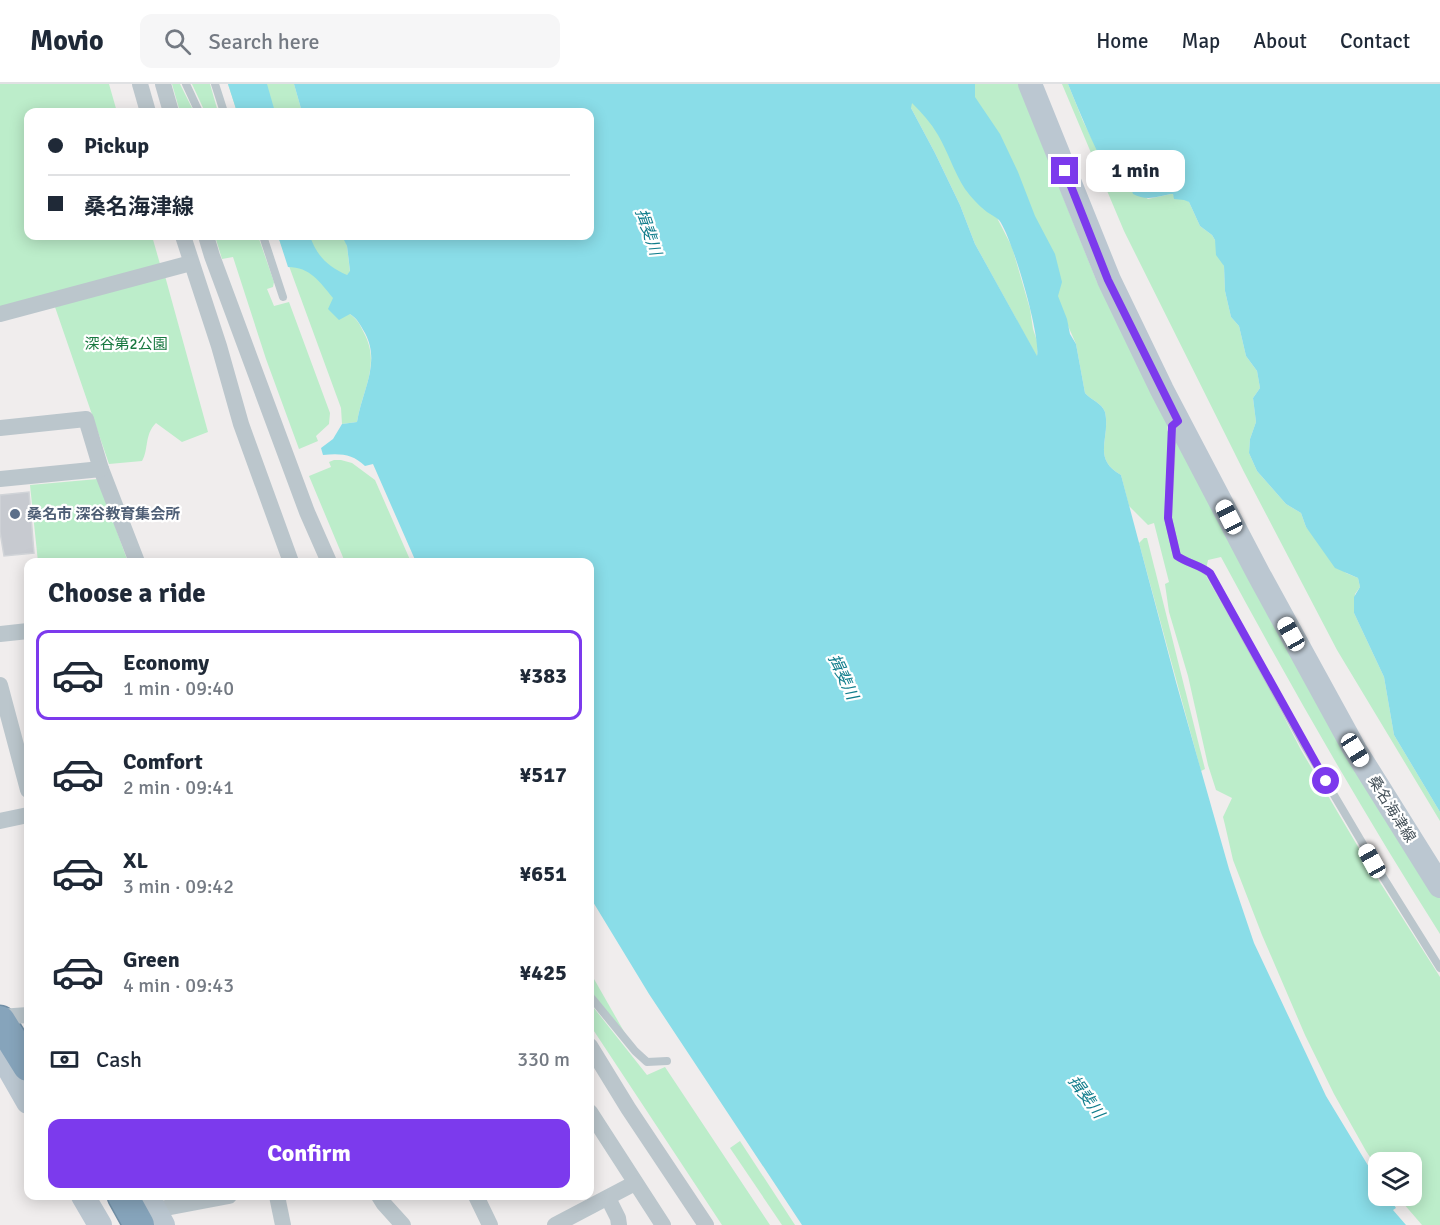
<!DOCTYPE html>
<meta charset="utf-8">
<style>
:root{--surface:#fff;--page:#f6f6f7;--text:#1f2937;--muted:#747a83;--line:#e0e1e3;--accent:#7c3aed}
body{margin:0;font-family:Signika,"Noto Sans JP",sans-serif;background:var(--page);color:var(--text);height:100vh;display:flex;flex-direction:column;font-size:22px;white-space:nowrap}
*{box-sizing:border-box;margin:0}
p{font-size:20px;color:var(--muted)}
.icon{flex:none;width:33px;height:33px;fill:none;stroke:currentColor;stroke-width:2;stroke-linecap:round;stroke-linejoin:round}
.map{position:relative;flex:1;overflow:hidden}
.panel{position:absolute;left:24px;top:474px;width:570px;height:642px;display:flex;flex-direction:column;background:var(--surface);border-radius:12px;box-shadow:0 3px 15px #0003}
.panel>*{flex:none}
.top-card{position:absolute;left:24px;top:24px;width:570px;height:132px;border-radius:12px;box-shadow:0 3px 15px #0003;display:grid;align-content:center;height:132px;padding:0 24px;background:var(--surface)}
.controls{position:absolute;left:1368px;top:1068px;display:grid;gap:12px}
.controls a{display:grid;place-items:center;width:54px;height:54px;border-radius:12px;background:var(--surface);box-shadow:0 3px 15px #0003;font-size:30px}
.end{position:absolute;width:27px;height:27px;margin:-14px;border:8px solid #7c3aed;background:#fff;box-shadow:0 0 0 3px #fff}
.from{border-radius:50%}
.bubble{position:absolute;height:42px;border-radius:12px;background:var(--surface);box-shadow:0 3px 15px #0003;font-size:20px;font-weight:700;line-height:42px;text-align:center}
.car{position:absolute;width:18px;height:36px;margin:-18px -9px;border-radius:8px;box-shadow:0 0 4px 2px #0007;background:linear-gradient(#fff 24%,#345 0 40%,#fff 0 76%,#345 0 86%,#fff 0)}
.top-card b{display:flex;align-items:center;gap:21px;height:57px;font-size:22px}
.top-card b+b{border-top:2px solid var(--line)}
.top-card i{width:15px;height:15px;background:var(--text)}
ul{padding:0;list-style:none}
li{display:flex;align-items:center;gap:18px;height:90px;margin:0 12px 9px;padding:0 12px;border:3px solid transparent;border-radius:12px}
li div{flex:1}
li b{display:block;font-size:22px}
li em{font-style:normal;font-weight:700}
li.on{border-color:var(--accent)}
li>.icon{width:54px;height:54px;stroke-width:1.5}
h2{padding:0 24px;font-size:27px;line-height:72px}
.pay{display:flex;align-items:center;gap:15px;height:66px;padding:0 24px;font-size:22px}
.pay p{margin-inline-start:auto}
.action{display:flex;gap:12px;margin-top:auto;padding:12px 24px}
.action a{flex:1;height:69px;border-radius:12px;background:var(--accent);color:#fff;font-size:24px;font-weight:700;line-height:69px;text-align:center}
header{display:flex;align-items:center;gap:36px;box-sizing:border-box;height:84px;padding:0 30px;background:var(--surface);border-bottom:2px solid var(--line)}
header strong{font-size:28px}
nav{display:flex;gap:33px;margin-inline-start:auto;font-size:21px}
.search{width:420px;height:54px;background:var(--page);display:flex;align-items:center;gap:15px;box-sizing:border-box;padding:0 21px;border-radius:12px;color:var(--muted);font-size:22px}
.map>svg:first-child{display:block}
.green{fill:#bcedca}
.water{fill:#8adde8;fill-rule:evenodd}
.building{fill:#c7cad0;stroke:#d1d4d8;stroke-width:1.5}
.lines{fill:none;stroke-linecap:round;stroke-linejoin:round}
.highway-casing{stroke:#718fa6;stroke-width:33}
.lane{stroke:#bbc6cc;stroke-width:8}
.street{stroke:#bbc6cc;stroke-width:16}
.secondary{stroke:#bbc7d1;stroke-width:24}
.highway{stroke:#86a4bb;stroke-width:30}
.route{stroke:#7c3aed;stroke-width:8}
.service-dot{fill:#5c6f8a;stroke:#fff;stroke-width:2}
.labels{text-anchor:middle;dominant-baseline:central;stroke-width:4.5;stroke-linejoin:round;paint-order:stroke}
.park-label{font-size:15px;fill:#197840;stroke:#fff}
.service-label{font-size:15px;font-weight:bold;fill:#4e5e75;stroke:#fff;text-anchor:start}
.street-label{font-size:15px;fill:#46525a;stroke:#fff}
.water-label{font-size:16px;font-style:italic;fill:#117d8c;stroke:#fff}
</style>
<header>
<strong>Movio</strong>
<div class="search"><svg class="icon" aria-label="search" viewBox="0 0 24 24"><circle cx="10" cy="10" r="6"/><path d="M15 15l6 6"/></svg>Search here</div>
<nav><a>Home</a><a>Map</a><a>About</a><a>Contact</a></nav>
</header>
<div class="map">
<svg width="1440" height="1141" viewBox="0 0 1440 1141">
<rect width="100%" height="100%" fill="#f0eded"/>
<g class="green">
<polygon points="0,0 109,0 117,28 28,28 28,152 152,152 160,180 0,223"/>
<polygon points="172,0 180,0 194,28 180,28"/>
<polygon points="192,0 210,0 218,28 205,28"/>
<polygon points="228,0 294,0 302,28 237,28"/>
<polygon points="928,0 1012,163 1030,225 1033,245 1038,260 1037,273 975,160 960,121 935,69 911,24 911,18"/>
<path d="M962,0H1018L1097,198L1168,334L1167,346L1171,353L1180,355L1349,669L1440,814V850C1362,727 1290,601 1221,473L1208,476L1205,490L1265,596L1301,666L1367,778L1440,893V1141H1422L1397,1112H1412V1078H1378V1085L1366,1067L1334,1010L1305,951L1262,851L1233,776L1225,741L1223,733L1232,714L1216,706L1208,681L1188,592L1169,528L1165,500L1169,498L1154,439L1148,441L1129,422L1121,391C1091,374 1111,354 1105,328C1102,319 1091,316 1085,309L1076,260Z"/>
<polygon points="1062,0 1068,0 1083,37 1109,89 1128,99 1148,115 1171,110 1173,110 1175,115 1184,115 1189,118 1200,142 1212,151 1215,156 1224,182 1225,207 1231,233 1239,242 1246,272 1257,287 1260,304 1253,314 1256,338 1250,355 1249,369 1257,387 1286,420 1301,429 1306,443 1346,489 1358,494 1360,503 1355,510 1354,529 1384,593 1394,651 1440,728 1440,737 1337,566 1244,388 1124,147"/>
<polygon points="215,152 258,152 274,198 273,203 267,205 274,222 289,218 330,329 329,340 316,352 318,357 299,365 266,275 233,173 222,175"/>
<path d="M278,152H332L335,154L345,156L347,162L350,188L347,191L350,230C358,236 360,241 364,249C381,281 362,306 357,338L342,340L341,324Z"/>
<path d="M165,192L208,348L182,358L156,339C144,351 149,365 142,377L109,380L55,223Z"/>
<polygon points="334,376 341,376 352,379 375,396 411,478 345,478 309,392 331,383 329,378"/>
<polygon points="98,395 128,478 38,478 30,401"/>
<polygon points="1144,454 1147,454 1205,685 1201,687 1139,459"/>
<polygon points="590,888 630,958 590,906"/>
<polygon points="590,919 647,991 665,983 770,1141 722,1141 590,941"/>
<polygon points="740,1057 795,1141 782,1141 730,1064"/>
</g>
<g class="water">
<polygon points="228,0 267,0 275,28 237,28"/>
<path d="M294,0H975V13L1000,50L1018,88L1035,132L1055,170L1062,198L1058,212L1067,235L1070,250L1076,260L1085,309C1091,316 1102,319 1105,328C1111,354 1091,374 1121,391L1176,598L1229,785L1254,859L1326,1012L1378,1098V1112H1388L1396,1124L1393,1126L1406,1141H802L649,910L590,813V478H416L373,380L365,382C353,370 340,369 323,371L321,364L333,355L342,340L357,338C362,307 381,279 365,249C360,241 358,235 350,230L339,236L328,225L333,214C320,198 310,183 288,183L278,152H310C316,171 328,183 347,191L350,187L347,162L344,156L335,154L332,152H590V28H302ZM912,19C922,29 931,39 938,51C948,68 954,88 965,105C971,113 979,122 987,128C991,131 996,133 999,136C1012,152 1041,253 1037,272L975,160L960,121L935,69L911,24Z"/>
<path d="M1068,0H1440V728L1394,651L1384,593L1354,529V513L1360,503L1358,494L1335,484L1306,443L1301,429L1286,420L1257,387L1249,369L1250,355L1256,338L1253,314L1260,304L1257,287L1246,272L1239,242L1231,233L1225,207L1224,182L1216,171L1215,156L1212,151L1200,142L1189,118L1184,116L1174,115L1173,110H1171C1157,113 1146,117 1133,110C1129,92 1115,99 1107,86C1092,59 1080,29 1068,0Z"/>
</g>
<polygon class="building" points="29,408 34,469 4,472 0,448 0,411"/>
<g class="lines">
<defs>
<g id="highway">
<polyline points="0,937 28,982"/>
<polyline points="123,1112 139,1141"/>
</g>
</defs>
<use href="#highway" class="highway-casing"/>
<g class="lane">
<polyline points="186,0 199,28"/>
<polyline points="215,0 224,28"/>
<polyline points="263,152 283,213"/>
<path d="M1173,340L1168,434L1177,472C1187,479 1201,481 1210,490L1305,662L1373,777L1440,884"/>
<polyline points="590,912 635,967 647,978 667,977"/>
</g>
<g class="street">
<polyline points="140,0 148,28"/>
<polyline points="163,0 171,28"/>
<polyline points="183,152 219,262 241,340 291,478"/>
<polyline points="206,152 212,172 307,428 329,478"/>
<polyline points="0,230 191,179"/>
<polyline points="0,344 86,335 101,385 137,478"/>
<polyline points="0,395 101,385"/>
<polyline points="0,550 28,547"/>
<polyline points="0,601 28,706"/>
<polyline points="0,737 28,731"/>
<polyline points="0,933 28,931"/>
<polyline points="590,962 628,1024 706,1141"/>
<polyline points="590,1028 663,1141"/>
<polyline points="277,1112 283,1141"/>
<polyline points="379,1112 384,1120 403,1141"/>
<polyline points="476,1112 490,1141"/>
<polyline points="608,1114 618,1134 619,1141"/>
<polyline points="155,1126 229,1112"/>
<polyline points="555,1141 635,1099"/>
</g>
<g class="secondary">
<polyline points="1030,0 1109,196 1162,306 1259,491 1355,666 1440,802"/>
<polyline points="0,969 28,1018"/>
<polyline points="83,1112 100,1141"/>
<polyline points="147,1112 163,1141"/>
</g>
<use href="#highway" class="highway"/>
</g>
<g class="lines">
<path class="route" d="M1065,87L1108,196L1178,337L1172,342L1168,434L1177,472C1187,479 1200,481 1210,489L1326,697"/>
</g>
<circle class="service-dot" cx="15" cy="430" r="6"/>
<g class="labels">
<g class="park-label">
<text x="126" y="260">深谷第2公園</text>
</g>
<g class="service-label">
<text x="27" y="430">桑名市 深谷教育集会所</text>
</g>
<g class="street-label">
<text transform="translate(1392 725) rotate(58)">桑名海津線</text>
</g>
<g class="water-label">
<text transform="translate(648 148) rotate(71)">揖斐川</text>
<text transform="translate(843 593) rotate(65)">揖斐川</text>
<text transform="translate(1086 1013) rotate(54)">揖斐川</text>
</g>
</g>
</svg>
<div class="controls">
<a><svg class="icon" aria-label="layers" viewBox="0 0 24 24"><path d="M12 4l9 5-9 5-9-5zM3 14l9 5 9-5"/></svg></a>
</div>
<i class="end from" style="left:1326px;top:697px"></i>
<i class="end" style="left:1065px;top:87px"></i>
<div class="bubble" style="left:1086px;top:66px;width:99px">1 min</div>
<i class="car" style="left:1229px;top:433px;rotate:333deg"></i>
<i class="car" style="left:1291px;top:550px;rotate:331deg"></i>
<i class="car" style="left:1355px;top:666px;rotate:148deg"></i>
<i class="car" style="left:1372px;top:777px;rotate:331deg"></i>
<div class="top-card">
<b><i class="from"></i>Pickup</b>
<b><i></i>桑名海津線</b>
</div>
<section class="panel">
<h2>Choose a ride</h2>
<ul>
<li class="on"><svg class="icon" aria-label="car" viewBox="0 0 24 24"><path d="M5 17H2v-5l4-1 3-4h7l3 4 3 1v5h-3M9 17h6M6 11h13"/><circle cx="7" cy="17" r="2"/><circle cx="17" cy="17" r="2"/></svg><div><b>Economy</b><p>1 min · 09:40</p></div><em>¥383</em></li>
<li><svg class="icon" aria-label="car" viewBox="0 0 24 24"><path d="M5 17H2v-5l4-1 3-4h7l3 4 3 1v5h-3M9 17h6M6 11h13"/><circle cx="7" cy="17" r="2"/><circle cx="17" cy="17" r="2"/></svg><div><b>Comfort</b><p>2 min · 09:41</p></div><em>¥517</em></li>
<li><svg class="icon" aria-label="car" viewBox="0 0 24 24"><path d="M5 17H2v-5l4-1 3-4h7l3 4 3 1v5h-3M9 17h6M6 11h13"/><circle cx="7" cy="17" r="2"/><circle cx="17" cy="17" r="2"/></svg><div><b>XL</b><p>3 min · 09:42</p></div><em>¥651</em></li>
<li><svg class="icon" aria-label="car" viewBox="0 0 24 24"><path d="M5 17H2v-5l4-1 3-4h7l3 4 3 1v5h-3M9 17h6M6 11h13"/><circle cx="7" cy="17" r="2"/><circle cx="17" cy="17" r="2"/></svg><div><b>Green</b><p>4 min · 09:43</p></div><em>¥425</em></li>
</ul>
<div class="pay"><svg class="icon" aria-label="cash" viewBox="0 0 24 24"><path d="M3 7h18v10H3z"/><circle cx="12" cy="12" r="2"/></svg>Cash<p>330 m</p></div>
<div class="action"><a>Confirm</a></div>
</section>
</div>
